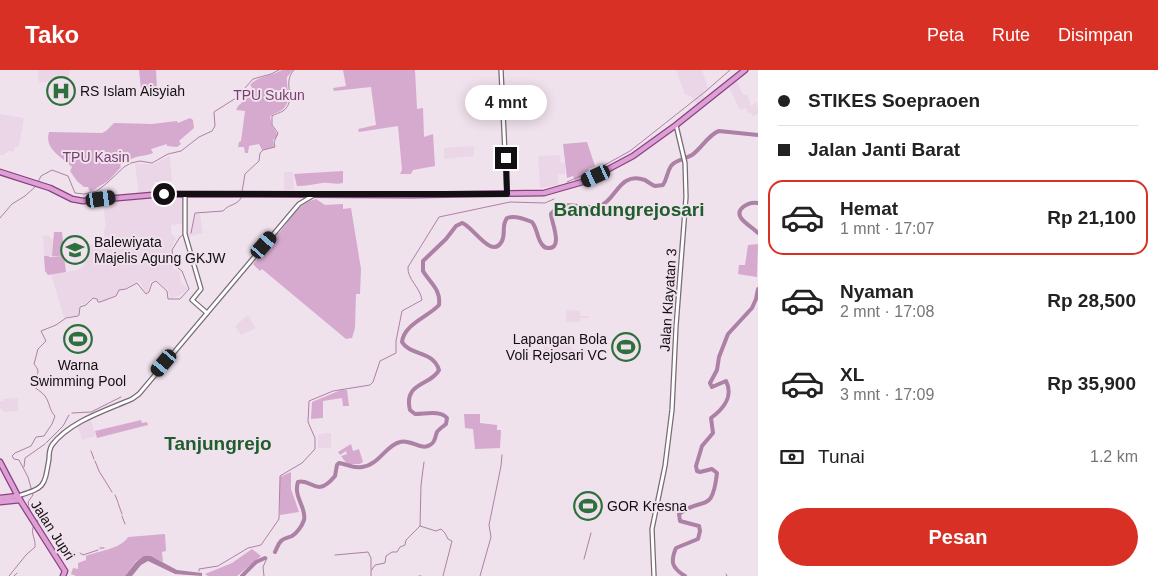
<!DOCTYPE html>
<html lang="id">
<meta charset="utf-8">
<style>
:root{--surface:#fff;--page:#f2f2f2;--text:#222;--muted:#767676;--line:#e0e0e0;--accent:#d93025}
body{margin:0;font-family:Helvetica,sans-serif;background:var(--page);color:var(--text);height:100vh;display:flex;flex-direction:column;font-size:19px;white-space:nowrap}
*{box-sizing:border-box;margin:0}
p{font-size:16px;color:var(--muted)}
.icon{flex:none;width:28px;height:28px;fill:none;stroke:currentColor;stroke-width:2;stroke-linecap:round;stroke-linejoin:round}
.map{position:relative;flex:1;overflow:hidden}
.details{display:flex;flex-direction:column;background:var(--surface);width:400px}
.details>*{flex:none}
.hud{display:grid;align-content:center;height:110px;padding:0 20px;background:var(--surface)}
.end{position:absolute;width:22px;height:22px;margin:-11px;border:6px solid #140f13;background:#fff;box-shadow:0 0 0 2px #fff}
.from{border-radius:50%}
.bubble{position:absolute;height:35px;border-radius:18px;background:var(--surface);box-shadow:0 2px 12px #0003;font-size:16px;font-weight:700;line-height:35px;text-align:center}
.car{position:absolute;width:15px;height:30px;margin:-15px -8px;border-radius:6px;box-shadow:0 0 4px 1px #0007;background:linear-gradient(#222 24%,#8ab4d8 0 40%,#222 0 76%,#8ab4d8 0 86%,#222 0)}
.hud b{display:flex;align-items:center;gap:18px;height:48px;font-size:19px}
.hud b+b{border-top:1px solid var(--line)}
.hud i{width:12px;height:12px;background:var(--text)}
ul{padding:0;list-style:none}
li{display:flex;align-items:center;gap:15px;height:75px;margin:0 10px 8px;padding:0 10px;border:2px solid transparent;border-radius:15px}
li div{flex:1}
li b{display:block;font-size:19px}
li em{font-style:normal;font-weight:700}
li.current{border-color:var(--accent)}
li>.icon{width:45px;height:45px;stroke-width:1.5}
.pay{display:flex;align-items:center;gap:12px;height:55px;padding:0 20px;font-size:19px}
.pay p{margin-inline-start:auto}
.button{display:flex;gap:10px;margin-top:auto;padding:10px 20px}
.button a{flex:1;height:58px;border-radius:30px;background:var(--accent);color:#fff;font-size:20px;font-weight:700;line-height:58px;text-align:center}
header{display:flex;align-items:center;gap:30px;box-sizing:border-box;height:70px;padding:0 25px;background:var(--accent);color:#fff}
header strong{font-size:24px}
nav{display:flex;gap:28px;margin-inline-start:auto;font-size:18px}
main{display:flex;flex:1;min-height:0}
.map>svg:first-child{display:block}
.built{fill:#ebd6e7}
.green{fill:#d6a9ce}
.water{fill:#ad80a5}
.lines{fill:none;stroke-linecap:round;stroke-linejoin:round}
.stream{stroke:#ad80a5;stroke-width:1}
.river{stroke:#ad80a5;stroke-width:4}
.minor-casing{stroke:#776b75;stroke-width:5.5}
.major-casing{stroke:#88437f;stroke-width:7}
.minor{stroke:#fff;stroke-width:3}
.major{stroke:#dd9fd5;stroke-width:4.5}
.route{stroke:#140f13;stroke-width:6}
.labels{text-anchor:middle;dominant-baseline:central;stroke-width:4;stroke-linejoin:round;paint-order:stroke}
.poi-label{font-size:14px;fill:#140f13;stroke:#f0e2ed;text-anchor:start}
.park-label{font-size:14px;fill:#773e6f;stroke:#f0e2ed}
.street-label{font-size:14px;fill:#140f13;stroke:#f0e2ed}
.district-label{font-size:19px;font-weight:bold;fill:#205d2d;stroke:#f0e2ed}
</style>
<header>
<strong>Tako</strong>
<nav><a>Peta</a><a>Rute</a><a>Disimpan</a></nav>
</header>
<main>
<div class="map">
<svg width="758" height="506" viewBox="0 0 758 506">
<rect width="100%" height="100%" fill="#f0e2ed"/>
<g class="built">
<polygon points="39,0 70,0 69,6 67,9 49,14 48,11 39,13 38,1"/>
<polygon points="676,0 702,0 708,19 702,23 705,28 697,34 692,27 685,24"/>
<polygon points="736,9 743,25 747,24 751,36 756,32 758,37 758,44 752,46 751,43 748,43 746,38 740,40 728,15"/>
<polygon points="69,13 71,14 75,27 67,33 50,31 49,18"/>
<polygon points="0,44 24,48 19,77 15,77 14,82 9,81 3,85 0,85"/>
<polygon points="474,76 474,86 444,89 444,78"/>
<polygon points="560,85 561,93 565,93 565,104 558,104 559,115 540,118 538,86"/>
<polygon points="170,86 172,111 165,112 165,119 163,119 163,112 154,112 154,123 139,124 135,94 154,94"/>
<polygon points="284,102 293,102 294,120 284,120"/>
<polygon points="149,127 184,127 183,154 171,155 171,163 176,168 170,180 173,199 179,201 181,212 188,219 178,226 170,228 168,220 156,210 150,212 149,221 146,223 140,212 137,212 126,218 118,221 116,225 106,230 98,232 96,227 91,228 87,234 82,234 79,237 79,245 64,248 51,204 77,200 84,196 80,176 104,173 104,159 106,158 104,141 106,130"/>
<polygon points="196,144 200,144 203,163 187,167 186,164 191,162"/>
<polygon points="43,165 50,166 50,169 53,169 52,186 44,186"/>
<polygon points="567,240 580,241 580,246 589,246 589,248 580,248 580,251 577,252 566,252"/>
<polygon points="248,245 256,258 241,265 235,256"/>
<polygon points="556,273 571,276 571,279 587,280 586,285 577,284 576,287 570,288 570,291 559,290 560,286 555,285 554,291 543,290 544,276 555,279"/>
<polygon points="18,328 18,341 3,342 2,339 0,339 0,331 3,331 3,329"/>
<polygon points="90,348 96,366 82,370 77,355"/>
<polygon points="325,363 331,363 331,378 318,378 318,365"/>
</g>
<g class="green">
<polygon points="139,0 156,0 157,18 141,19"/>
<path d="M282,0H293L287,7C286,18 292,29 284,38C280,43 274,42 270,47L272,56L278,65L273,70L274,77L262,80L259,74L249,76L248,83H245L244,77H238L239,72L241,71L245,41L236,40L238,36L248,27L247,24L252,17L250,15C258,6 272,6 282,0Z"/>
<polygon points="343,0 415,0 417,39 423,38 424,67 433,64 435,96 413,100 411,104 400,104 402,100 398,56 359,62 358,59 376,55 371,17 334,21 333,18 346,16"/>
<path d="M190,48L193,50L194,58L179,71L181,74L177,77L167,76V74L151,79L153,83C147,86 142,85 136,87C130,89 125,92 120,95L121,97L108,111L90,122L88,117H84L77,111L70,101L72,97C61,86 44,79 49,62L102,63L106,61L114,53L152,54L177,51L178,53Z"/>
<polygon points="587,72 595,96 588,99 590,104 575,111 573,106 567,108 563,74"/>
<path d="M343,101V113C335,115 330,112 322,113C314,114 306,116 297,116L294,104Z"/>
<path d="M316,129L325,135L343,134V139L351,138L361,199L360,224H356L355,258L352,268L346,269L262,199L260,201L253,194L274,169L272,167L277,162L279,163C290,150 298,133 316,129Z"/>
<polygon points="54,162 62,162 63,172 68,172 69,181 63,182 62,186 50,186 52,186"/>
<polygon points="758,174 757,207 738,204 739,195 745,195 748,175"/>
<polygon points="44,186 49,186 49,187 64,186 66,202 48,205 45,201"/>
<polygon points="341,320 347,320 349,336 343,336 342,328 323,331 323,348 311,349 312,332"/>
<polygon points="464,344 480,344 480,353 497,355 497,360 501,360 500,378 475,379 473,359 465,358"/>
<polygon points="141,350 142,353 147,352 148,355 97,368 95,361"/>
<polygon points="351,374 353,381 359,379 363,392 360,394 347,394 341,386 347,384 346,381 340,385 338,382"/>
<polygon points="291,402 291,419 299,442 280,445 280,407"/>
<path d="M165,464L166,481L162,482L163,492L151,486L136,491L125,506H76L71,504L73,498L78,499V493L86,490V486C98,481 121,479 128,467Z"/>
<polygon points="252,479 261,486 237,506 208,506 205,504 232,493"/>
</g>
<polygon class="water" points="144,486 151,486 177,500 202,503 202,506 175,504 148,491 141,495 132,506 125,506 136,492"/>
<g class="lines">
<g class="stream">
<polyline points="38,112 41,106 52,100 68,106 75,123 84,124 97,121 107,113 124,97 131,93 140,91 152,93 168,84 181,81 199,67 212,61 215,56 214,42 236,28 253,9 271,4 279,0"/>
<polyline points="567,112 601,97 630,81 706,21 730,0"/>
<path d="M242,122L245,104L259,91L260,83L263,80L275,77L274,72L278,63L272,55V46C275,44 280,43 283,41C298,30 281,13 294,0"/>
<polyline points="0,148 12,134 25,126 36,116"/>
<path d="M191,163L195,143L223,141C230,133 238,136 242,126"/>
<polyline points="72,343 91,342 121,327"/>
<polyline points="46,373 63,356 69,345"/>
<polyline points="91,381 94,389"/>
<polyline points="95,391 99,401 112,422"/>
<polyline points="424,392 421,415 420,456 436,461 441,459 445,463 448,469 452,471 443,506"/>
<polyline points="24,397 25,388 45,374"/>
<polyline points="115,425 118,432"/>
<polyline points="118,433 122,444"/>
<path d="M30,441L28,432L33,425L28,407L19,390L14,389L12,386L15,383L31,376L36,367L44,366L52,354L55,346C49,340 50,333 45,326C41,321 36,319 32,315C34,304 43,305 34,294L38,279L46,271L41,261L56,255L66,248L78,246L79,245L80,237L86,235L93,228L97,229L98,232H100L116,226L119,220L126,219L137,213L146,224L149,222L152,213L156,211L167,221L168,229H180L189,219L182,201L174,195L172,180L180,167L183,165"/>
<polyline points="122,446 125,454"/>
<polyline points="100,478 104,478"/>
<polyline points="62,480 67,480"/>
<polyline points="68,480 76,484"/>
<polyline points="80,483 83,485 98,480"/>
<polyline points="335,485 368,482 371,488 371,500"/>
<polyline points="584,489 591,463"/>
<path d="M199,501V499L218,496L248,478L261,475L279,449L280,406L302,393L315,379V368L308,352L309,331L333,321L370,315L373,312L380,291L396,283V271L402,241L422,230C420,217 407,209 408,197L439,147L510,132L545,133L554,129"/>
<polyline points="726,504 727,506"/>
<path d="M9,506L26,485L35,477C36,467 27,459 38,452L37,450"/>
<polyline points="14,506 17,503"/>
<polyline points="264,506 263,497 267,488"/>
<polyline points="371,506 371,501 375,495 385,493 386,486 392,482 397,482 400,477 405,475 406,470 420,456"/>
<polyline points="419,506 421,506"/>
<polyline points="480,506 491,467 489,455 501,396 502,385"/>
</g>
<g class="river">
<path d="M758,133C752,132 748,133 743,137C731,147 752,156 758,163"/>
<path d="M275,482C277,478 278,474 281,471C284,468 288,468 292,466C297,463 302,456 304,450C307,438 293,427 298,412C312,408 316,429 335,406L337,395L339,393C347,394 353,399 362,397C379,395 386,375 400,372C411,369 421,381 430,375C436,372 435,366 437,362C439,359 444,356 446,354L447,348C440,340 426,344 415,344L410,340C403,312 431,316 439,300C433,280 410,286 402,272C404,254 428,247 439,235C441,219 430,213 423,201V191L446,169L456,156L462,153C472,155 492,191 502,171C506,163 501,156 507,148C514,145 525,149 532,152C537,158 537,167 541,173C543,176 544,178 548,178C564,179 551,151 551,144C564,126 583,142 600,136C617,129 619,101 645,110C648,112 652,115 655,116L663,115C667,109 667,102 671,96C675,90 685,89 692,85C702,78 708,65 719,61L758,65"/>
<polyline points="242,506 256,492 265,488"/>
<path d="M685,506C672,498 670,492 676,478L698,469L700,461L699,456L680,451L679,444C703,425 712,446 717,403L712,399L700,402L697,401L696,396L702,376L713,363L711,348C723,339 734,327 726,311L712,317L710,313L717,300L719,287L728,264L752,238L756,229L758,219"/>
</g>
<defs>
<g id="minor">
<polyline points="501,0 507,124"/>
<polyline points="185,124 185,164 201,219 192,230 207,243"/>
<path d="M18,426C45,417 44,418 49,389C49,385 50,378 52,375C70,351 107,340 132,329L139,324L293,141L299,134L314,125"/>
<polyline points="654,506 652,459 665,396 672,340 676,257 686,127 685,93 676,55"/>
</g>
<g id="major">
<polyline points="0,102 50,118 72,129 83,131 164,124 412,125 544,123 586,111 633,86 676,55 745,0"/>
<polyline points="0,392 20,430 65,501 63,506"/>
<polyline points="0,428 18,426"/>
<polyline points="0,432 20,430"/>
</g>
</defs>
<use href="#minor" class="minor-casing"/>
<use href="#major" class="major-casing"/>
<use href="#minor" class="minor"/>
<use href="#major" class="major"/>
</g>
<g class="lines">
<polyline class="route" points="164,124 507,124 506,88"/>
</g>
<defs>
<symbol id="hospital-ring" viewBox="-11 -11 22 22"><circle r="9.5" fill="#f0e2ed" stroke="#2d703b" stroke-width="1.5"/><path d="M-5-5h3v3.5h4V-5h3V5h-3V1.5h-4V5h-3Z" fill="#2d703b"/></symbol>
<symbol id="university-ring" viewBox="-11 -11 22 22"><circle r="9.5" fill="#f0e2ed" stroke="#2d703b" stroke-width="1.5"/><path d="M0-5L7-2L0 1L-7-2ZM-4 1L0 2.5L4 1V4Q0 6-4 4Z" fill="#2d703b"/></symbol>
<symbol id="stadium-ring" viewBox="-11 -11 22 22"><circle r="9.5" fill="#f0e2ed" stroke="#2d703b" stroke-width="1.5"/><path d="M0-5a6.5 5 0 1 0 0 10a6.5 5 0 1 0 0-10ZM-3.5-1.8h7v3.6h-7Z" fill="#2d703b"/></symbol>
</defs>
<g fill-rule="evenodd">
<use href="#hospital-ring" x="45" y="5" width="32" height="32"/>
<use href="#university-ring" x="59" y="164" width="32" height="32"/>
<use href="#stadium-ring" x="62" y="253" width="32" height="32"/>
<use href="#stadium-ring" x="610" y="261" width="32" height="32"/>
<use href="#stadium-ring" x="572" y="420" width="32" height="32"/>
</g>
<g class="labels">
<g class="poi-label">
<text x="80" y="21">RS Islam Aisyiah</text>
<text x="94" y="172">Balewiyata<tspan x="94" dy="16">Majelis Agung GKJW</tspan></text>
<text x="607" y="269" text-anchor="end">Lapangan Bola<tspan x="607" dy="16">Voli Rejosari VC</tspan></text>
<text x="78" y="295" text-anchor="middle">Warna<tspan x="78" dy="16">Swimming Pool</tspan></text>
<text x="607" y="436">GOR Kresna</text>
</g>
<g class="park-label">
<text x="269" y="25">TPU Sukun</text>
<text x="96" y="87">TPU Kasin</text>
</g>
<g class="street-label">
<text transform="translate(668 230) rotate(-86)">Jalan Klayatan 3</text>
<text transform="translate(53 460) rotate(57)">Jalan Jupri</text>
</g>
<g class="district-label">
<text x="629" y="139">Bandungrejosari</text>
<text x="218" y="373">Tanjungrejo</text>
</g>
</g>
</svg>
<i class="end from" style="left:164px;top:124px"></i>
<i class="end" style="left:506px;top:88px"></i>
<div class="bubble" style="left:465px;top:15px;width:82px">4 mnt</div>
<i class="car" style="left:596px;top:106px;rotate:245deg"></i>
<i class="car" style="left:101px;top:129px;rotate:82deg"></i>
<i class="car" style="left:264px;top:175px;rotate:41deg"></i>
<i class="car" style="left:164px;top:293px;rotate:220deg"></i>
</div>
<section class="details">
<div class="hud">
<b><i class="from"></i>STIKES Soepraoen</b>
<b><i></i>Jalan Janti Barat</b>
</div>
<ul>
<li class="current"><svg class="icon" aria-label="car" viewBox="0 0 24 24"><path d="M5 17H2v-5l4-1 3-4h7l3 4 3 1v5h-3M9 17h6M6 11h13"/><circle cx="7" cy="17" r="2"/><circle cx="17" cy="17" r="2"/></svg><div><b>Hemat</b><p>1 mnt · 17:07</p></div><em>Rp 21,100</em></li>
<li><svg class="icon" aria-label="car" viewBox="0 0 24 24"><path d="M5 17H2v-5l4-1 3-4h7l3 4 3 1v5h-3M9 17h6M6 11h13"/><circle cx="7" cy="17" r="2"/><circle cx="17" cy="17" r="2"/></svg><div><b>Nyaman</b><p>2 mnt · 17:08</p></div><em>Rp 28,500</em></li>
<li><svg class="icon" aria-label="car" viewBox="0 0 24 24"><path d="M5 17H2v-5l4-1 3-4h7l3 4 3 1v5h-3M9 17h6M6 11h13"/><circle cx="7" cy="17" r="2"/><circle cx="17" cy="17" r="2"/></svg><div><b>XL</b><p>3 mnt · 17:09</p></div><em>Rp 35,900</em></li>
</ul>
<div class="pay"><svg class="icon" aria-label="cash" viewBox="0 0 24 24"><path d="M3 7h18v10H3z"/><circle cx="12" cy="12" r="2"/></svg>Tunai<p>1.2 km</p></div>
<div class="button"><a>Pesan</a></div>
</section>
</main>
